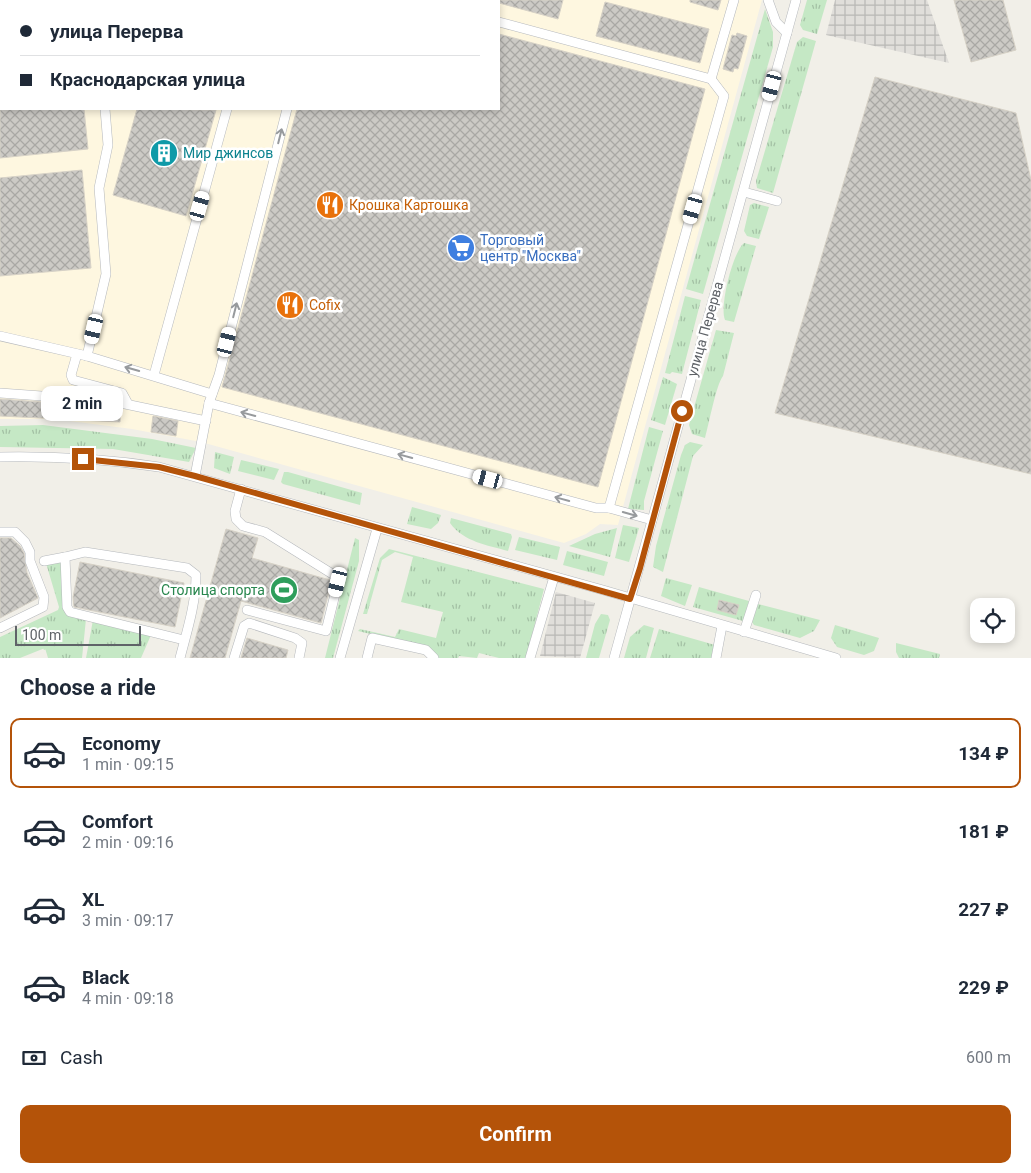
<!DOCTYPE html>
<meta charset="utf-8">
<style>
:root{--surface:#fff;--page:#f2f2f3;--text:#1f2937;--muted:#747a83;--line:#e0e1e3;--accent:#b45309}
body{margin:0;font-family:Roboto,sans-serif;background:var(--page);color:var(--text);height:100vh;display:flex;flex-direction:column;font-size:19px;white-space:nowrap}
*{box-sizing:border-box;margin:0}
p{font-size:16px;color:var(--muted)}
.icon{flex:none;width:28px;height:28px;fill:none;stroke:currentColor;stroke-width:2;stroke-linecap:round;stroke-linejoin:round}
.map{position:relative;height:658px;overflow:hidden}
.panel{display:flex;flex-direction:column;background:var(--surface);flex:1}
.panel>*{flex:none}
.guide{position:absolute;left:0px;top:0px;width:500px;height:110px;box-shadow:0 2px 8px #0003;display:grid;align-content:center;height:110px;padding:0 20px;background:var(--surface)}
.fabs{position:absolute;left:970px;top:598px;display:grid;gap:10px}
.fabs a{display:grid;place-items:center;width:45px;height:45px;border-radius:10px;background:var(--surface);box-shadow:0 2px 8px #0003;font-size:25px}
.scale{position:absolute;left:15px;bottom:12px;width:126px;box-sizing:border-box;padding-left:5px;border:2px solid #5f6368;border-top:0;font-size:14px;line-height:18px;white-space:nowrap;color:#5f6368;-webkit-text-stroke:4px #fff;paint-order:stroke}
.end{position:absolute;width:22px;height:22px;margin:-11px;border:6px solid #b45309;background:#fff;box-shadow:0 0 0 2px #fff}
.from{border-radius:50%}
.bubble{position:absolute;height:35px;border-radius:10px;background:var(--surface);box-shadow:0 2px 8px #0003;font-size:16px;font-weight:700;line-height:35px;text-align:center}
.car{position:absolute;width:15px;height:30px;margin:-15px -8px;border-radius:6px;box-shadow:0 0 4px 1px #0007;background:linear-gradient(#fff 24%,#345 0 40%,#fff 0 76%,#345 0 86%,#fff 0)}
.guide b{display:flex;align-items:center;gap:18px;height:48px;font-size:19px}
.guide b+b{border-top:1px solid var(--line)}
.guide i{width:12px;height:12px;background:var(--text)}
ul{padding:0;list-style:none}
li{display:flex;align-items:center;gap:15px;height:70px;margin:0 10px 8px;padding:0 10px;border:2px solid transparent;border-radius:10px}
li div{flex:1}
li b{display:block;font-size:19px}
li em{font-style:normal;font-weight:700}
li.selected{border-color:var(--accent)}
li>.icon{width:45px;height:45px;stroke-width:1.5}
h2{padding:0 20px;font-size:22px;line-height:60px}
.pay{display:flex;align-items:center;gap:12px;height:55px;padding:0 20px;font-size:19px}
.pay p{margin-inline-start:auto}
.cta{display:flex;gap:10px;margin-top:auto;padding:10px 20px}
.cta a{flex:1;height:58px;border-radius:10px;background:var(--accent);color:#fff;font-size:20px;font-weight:700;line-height:58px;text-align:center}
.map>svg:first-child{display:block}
.commercial{fill:#fef7e0;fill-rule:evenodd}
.industrial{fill:url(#industrial-grid)}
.grass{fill:url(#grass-tufts)}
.park{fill:#c5e8c5}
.building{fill:url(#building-cross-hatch);stroke:#d6d1c6}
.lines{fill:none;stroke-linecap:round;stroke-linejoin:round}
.minor-casing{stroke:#b5b8bc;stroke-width:10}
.minor{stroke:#fff;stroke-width:9}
.oneway{stroke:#979a9d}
.route{stroke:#b45309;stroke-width:6}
.labels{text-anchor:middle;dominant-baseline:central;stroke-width:5;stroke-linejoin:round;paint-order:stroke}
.culture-label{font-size:14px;fill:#0d838f;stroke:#fff;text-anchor:start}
.food-label{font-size:14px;fill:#c56008;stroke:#fff;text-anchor:start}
.shop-label{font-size:14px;fill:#366cbe;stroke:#fff;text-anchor:start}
.street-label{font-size:14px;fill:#5f6368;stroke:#fff}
.leisure-label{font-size:14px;fill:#27864d;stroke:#fff;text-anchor:end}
</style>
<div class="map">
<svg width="1031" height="658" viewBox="0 0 1031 658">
<defs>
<pattern id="industrial-grid" width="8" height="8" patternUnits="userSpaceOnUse" patternTransform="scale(1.25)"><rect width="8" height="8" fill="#e0deda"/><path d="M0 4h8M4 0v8" fill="none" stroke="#b9b8b5"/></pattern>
<pattern id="grass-tufts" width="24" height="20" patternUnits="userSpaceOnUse" patternTransform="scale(1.25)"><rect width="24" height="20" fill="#c5e8c5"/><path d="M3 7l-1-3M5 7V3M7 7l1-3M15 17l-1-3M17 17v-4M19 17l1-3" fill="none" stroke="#a3c0a4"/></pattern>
<pattern id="building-cross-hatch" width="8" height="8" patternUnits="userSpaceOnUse" patternTransform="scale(1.25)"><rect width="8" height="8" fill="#cccac5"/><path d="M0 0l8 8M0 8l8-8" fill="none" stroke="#a9a8a4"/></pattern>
</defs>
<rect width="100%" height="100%" fill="#f1efe8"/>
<path class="commercial" d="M0,0H762L618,525L600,524L586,534L564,543L201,442L132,429L54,419H0ZM1,1H499V109H1Z"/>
<g class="industrial">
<polygon points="835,0 927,0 949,63 826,35"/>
<polygon points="556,592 595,603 580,658 540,656"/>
</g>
<g class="grass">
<polygon points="807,0 827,0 817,34 803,30 800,25"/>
<polygon points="765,9 773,32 773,47 703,294 686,289"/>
<polygon points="803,37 816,41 773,193 757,188 756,181 797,42"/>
<polygon points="754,203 769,207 759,239 747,236 744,231 750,205"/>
<path d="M744,243L756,246L734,322L725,320C719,306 733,252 744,243Z"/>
<polygon points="685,296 701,300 682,374 672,372 670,374 665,373"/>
<path d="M716,330L734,333L723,376C716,385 709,424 705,438L692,434L689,425Z"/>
<polygon points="663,377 677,384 665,425 651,420"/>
<polygon points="43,425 152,439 196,448 189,462 113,449 0,447 0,426"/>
<polygon points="649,427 663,431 644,501 644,510 628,509"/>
<polygon points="690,442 703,445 693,456 663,572 653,567 656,546 681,455 685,445"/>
<polygon points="215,452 234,457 230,474 214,468"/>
<polygon points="241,460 279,469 274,480 238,471"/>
<polygon points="284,472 288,472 362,493 360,505 283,484 281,482"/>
<polygon points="412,507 441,515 438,523 431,529 407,524"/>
<path d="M451,518L511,534L512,537L508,551C487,545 464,542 450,523Z"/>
<polygon points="623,525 639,528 629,562 615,558"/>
<polygon points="617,528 610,557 569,546 595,534"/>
<polygon points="519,537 560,547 557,560 515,550"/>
<polygon points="355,538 359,540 359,561 333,658 325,658"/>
<polygon points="389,549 544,589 526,658 499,658 479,653 477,658 459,656 458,658 437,658 407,643 358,631 360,629 395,637 399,629 436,638 443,612 401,602 413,557 395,552 382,560 367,614 363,614 380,558"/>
<polygon points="567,551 608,562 604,576 563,565"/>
<polygon points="62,562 66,614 86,619 82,658 48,658 45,648 20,658 0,658 0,637 58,610 59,607 46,563"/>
<polygon points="666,578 692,585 685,606 661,596"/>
<polygon points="699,587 749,601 743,621 693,607"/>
<polygon points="758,604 820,620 814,631 800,638 754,625 752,622"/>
<polygon points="601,614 608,615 610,620 599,658 586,658 595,624"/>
<polygon points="93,620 151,635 141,658 86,658"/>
<polygon points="644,625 654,628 646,658 624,658 630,637"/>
<polygon points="835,625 879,638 874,651 864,655 837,647 831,638"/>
<polygon points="659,629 715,645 711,658 650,658"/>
<polygon points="896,643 940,654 939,658 899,658 896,652"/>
</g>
<polygon class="park" points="46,623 55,646 44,650 34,629"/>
<g class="building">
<polygon points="495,0 563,0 558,19 499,3"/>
<polygon points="690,0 721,0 718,10 690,2"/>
<polygon points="954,0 1003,0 1016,50 971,62"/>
<polygon points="605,2 709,29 700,63 596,36"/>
<polygon points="737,33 747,36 738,69 734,68 733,72 723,69 732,35 736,36"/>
<polygon points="499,34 705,89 598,487 222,387 297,109 499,109"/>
<polygon points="875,77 1016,113 1031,180 1031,474 775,413"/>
<polygon points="0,109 84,109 88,149 0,158"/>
<polygon points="137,109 216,110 186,216 113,195"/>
<polygon points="82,170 91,268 0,276 0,178"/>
<polygon points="0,399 110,407 121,409 120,422 0,416"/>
<polygon points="153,416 178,421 176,436 151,432"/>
<polygon points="226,529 258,538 252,558 330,580 331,583 321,623 241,601 225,658 190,658"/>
<polygon points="0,538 11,538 20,546 24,553 27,573 38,598 0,618"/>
<polygon points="80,562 184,583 175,627 74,607 73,597"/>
<polygon points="719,600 739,605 736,615 717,610"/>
<polygon points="247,638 288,650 286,658 241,658"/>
</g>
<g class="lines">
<defs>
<g id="minor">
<polyline points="97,0 97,1"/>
<polyline points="416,0 421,1"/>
<polyline points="768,0 776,22 787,33"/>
<polyline points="257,1 257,0"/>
<polyline points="315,1 315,0"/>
<polyline points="499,22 711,79 734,0"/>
<polyline points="744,192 777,201"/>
<polyline points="0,336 87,356 212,394"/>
<polyline points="77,354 71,375 73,380 122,393 128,404"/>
<polyline points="87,356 106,274 99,188 108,145 105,109"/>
<polyline points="154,375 227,109"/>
<polyline points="0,393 111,401 206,421"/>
<polyline points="209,403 596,508 609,508 652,520"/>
<path d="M0,457C54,456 106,459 159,467L603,590L836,658"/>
<polyline points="195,476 209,403 219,375 287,109"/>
<polyline points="241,489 235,511 236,519 243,526 265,532 334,575 338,582 326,631 247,610"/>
<polyline points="609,508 724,96 711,79"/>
<polyline points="0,532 15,532 25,542 30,552 30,561 44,597 43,607 0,628"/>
<polyline points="44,561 65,557"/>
<polyline points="744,632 756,595"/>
<path d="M180,658C187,631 196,603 196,575L187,568L85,552L65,557L67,607L70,612L184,640"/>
<polyline points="234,658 244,626 249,623 295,638 302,643 299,658"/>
<polyline points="340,658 377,529"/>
<polyline points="367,658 372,638 426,650 434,658"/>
<polyline points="530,658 554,577"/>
<polyline points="614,658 796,0"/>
<polyline points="716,658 722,626"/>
</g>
</defs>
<use href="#minor" class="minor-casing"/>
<use href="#minor" class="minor"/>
</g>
<defs><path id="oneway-shaft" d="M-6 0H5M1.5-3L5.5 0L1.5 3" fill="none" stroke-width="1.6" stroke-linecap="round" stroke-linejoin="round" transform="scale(1.25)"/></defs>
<g class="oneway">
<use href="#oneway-shaft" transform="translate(280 136) rotate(-76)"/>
<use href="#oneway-shaft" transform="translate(235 310) rotate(-76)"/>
<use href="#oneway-shaft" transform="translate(132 369) rotate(-164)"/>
<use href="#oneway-shaft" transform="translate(248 414) rotate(-165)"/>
<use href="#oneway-shaft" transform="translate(405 456) rotate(-165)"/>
<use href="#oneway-shaft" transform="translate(562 499) rotate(-165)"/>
<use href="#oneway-shaft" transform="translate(630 514) rotate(16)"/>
</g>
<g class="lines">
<polyline class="route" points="83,459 159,467 195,476 630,599 640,568 682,411"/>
</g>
<defs>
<symbol id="building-disc" viewBox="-11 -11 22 22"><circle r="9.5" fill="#0f9aa8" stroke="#fff"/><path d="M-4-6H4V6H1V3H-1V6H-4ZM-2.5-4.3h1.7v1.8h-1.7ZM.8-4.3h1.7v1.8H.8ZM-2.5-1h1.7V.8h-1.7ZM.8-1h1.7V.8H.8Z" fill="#fff"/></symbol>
<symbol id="restaurant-disc" viewBox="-11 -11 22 22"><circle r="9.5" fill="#e8710a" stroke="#fff"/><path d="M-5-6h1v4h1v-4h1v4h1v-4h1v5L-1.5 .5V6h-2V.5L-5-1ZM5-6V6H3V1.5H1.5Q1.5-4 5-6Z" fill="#fff"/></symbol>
<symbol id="supermarket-disc" viewBox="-11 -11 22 22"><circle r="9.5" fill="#3f7fe0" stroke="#fff"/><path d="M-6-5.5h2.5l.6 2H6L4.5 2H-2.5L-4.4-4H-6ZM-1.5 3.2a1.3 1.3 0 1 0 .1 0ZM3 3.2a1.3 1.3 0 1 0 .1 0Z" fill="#fff"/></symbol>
<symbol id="stadium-disc" viewBox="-11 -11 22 22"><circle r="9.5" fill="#2e9e5b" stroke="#fff"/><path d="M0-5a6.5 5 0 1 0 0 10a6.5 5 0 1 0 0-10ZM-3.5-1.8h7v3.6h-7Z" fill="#fff"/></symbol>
</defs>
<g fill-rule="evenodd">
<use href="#building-disc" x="148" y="137" width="32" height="32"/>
<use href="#restaurant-disc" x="314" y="189" width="32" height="32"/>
<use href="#supermarket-disc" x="445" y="232" width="32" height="32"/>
<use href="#restaurant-disc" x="274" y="289" width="32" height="32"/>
<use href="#stadium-disc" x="268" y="574" width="32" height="32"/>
</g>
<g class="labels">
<g class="culture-label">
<text x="183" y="153">Мир джинсов</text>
</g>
<g class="food-label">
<text x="349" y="205">Крошка Картошка</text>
<text x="309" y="305">Cofix</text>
</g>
<g class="shop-label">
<text x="480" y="240">Торговый<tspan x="480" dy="16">центр "Москва"</tspan></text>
</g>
<g class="street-label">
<text transform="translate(705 329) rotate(-74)">улица Перерва</text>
</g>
<g class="leisure-label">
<text x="265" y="590">Столица спорта</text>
</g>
</g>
</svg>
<div class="fabs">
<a><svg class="icon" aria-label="locate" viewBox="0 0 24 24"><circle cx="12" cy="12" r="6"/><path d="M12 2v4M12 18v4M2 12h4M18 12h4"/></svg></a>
</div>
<div class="scale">100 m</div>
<i class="end from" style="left:682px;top:411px"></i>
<i class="end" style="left:83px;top:459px"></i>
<div class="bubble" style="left:41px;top:386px;width:82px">2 min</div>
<i class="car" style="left:772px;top:86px;rotate:195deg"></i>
<i class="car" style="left:200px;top:206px;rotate:16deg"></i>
<i class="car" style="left:693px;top:209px;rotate:196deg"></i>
<i class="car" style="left:94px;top:329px;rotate:193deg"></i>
<i class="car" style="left:227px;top:342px;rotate:14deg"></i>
<i class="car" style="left:488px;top:479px;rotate:285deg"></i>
<i class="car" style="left:338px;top:582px;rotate:194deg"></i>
<div class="guide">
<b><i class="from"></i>улица Перерва</b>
<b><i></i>Краснодарская улица</b>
</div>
</div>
<section class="panel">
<h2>Choose a ride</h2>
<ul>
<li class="selected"><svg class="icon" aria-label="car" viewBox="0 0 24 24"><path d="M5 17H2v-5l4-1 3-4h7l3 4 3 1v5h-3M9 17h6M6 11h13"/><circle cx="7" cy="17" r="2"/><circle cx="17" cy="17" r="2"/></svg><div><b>Economy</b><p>1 min · 09:15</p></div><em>134 ₽</em></li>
<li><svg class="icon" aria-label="car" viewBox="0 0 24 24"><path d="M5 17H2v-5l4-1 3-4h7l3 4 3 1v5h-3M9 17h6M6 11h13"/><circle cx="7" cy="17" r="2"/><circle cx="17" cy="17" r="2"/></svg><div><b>Comfort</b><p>2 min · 09:16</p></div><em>181 ₽</em></li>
<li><svg class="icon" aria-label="car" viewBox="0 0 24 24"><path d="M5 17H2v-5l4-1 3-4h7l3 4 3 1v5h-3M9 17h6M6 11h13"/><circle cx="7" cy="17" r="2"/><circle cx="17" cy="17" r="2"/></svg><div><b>XL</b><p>3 min · 09:17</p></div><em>227 ₽</em></li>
<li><svg class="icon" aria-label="car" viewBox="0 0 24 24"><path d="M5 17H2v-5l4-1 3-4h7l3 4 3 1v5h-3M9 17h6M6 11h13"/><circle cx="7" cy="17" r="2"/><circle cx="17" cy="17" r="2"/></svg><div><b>Black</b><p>4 min · 09:18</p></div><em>229 ₽</em></li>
</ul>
<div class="pay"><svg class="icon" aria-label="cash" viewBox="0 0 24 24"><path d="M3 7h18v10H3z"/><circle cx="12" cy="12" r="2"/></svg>Cash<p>600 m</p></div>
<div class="cta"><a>Confirm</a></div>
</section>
